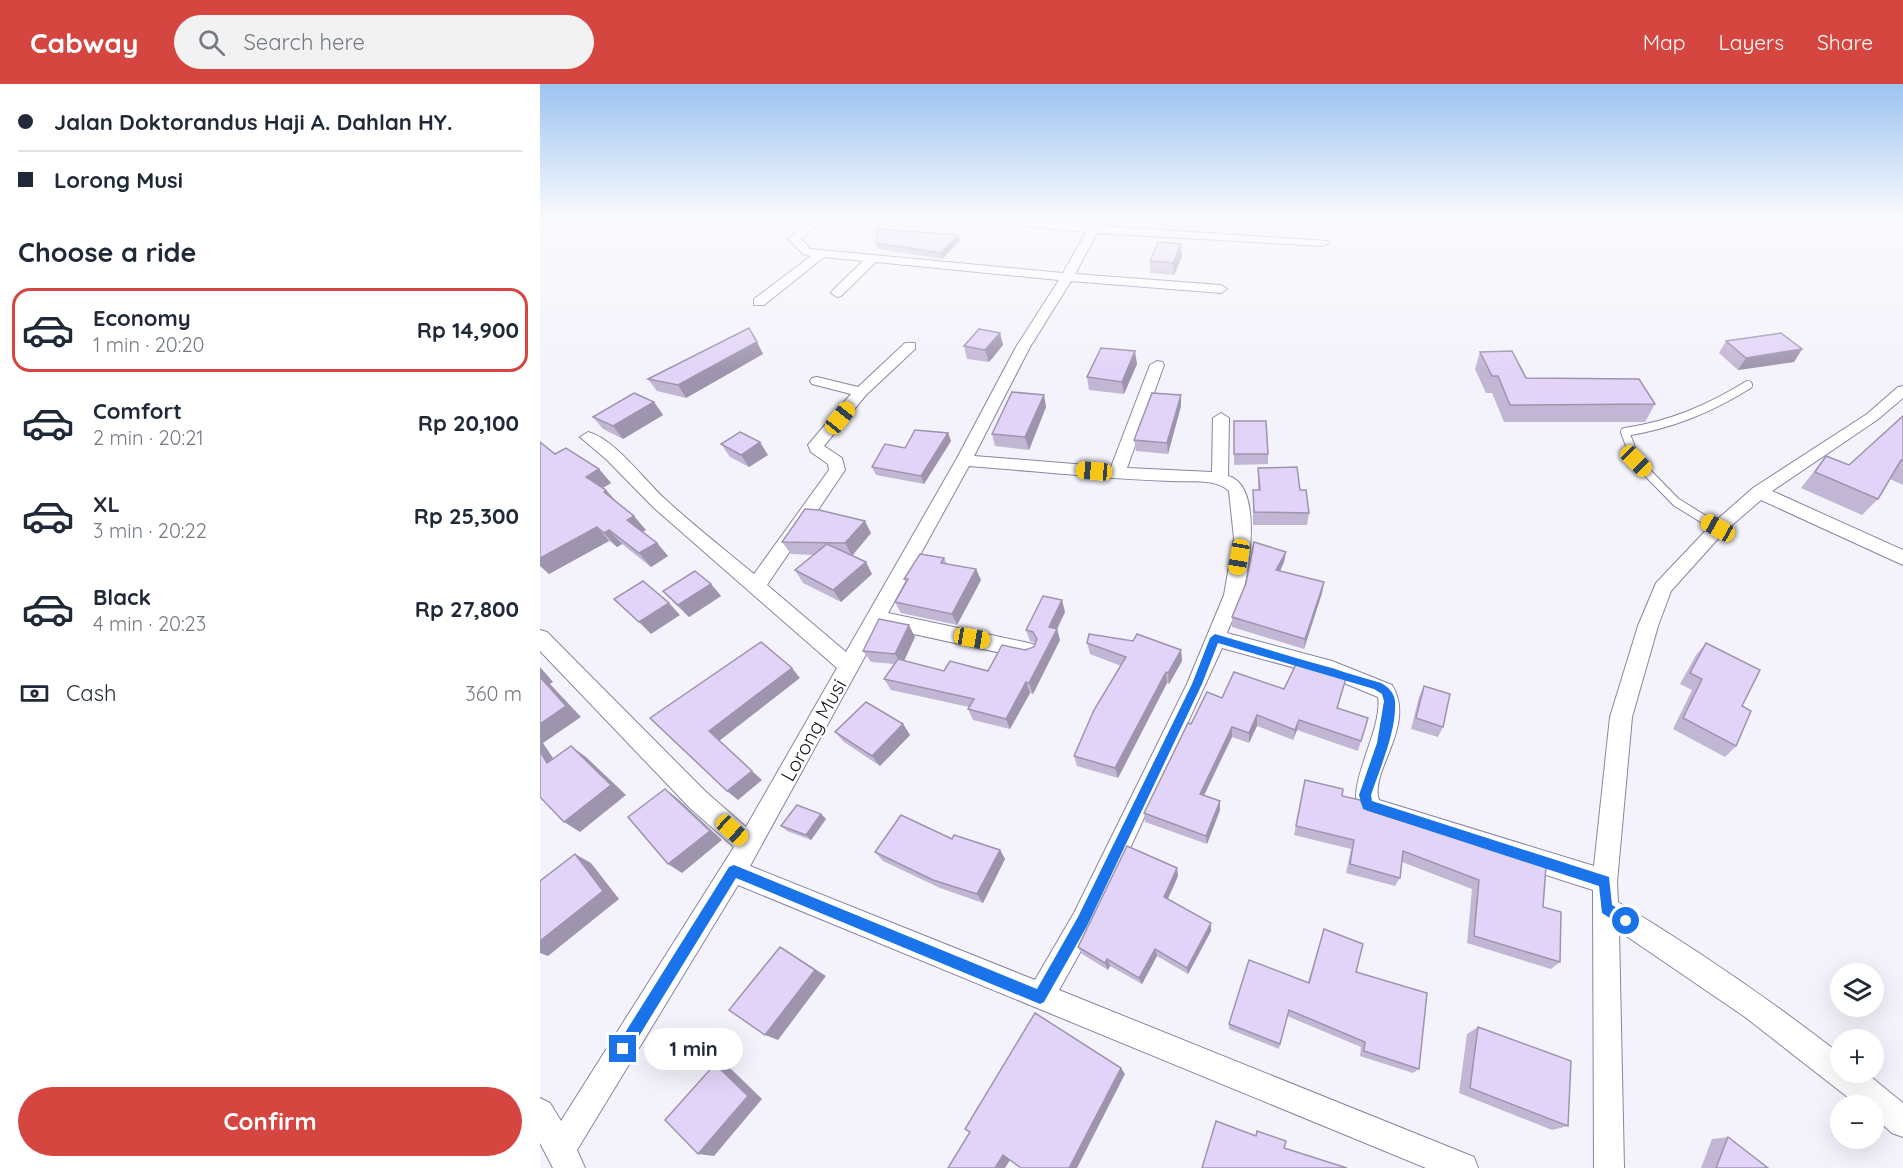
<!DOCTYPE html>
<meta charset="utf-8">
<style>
:root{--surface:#fff;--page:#f2f2f3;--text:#1f2937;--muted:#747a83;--line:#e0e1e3;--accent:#d54641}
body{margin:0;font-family:Quicksand,sans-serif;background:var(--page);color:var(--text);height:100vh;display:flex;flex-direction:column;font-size:22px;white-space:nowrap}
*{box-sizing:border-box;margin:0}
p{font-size:20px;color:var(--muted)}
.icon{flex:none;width:33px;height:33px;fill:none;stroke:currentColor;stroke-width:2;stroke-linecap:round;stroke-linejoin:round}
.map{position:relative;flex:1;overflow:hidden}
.sheet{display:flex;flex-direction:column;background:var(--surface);width:540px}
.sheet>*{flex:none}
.banner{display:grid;align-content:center;height:132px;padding:0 18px;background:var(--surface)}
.tools{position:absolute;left:1290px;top:879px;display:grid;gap:12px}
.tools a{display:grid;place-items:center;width:54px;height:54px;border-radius:50%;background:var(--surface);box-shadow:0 6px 24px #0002;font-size:30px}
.end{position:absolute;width:27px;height:27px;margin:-14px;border:8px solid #1a73e8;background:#fff;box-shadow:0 0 0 3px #fff}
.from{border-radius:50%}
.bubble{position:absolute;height:42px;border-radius:21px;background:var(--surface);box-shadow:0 6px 24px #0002;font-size:20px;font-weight:700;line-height:42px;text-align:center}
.car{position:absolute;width:18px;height:36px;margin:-18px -9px;border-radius:8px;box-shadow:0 0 4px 2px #0007;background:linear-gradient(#f5c518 24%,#345 0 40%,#f5c518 0 76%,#345 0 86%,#f5c518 0)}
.banner b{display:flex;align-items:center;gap:21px;height:57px;font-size:22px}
.banner b+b{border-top:2px solid var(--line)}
.banner i{width:15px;height:15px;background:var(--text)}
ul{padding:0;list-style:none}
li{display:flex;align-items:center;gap:18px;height:84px;margin:0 12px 9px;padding:0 6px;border:3px solid transparent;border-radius:18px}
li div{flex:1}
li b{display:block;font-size:22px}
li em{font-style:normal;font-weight:700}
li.selected{border-color:var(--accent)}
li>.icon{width:54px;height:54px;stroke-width:1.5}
h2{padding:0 18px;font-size:27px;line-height:72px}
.pay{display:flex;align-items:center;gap:15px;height:66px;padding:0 18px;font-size:22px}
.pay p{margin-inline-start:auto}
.cta{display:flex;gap:12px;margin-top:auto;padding:12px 18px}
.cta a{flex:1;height:69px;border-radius:36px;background:var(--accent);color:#fff;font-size:24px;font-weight:700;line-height:69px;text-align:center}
header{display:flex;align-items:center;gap:36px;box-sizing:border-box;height:84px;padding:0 30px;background:var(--accent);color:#fff}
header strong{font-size:28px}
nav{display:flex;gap:33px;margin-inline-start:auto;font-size:21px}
.search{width:420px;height:54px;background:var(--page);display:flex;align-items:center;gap:15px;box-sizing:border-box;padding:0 21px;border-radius:33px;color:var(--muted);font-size:22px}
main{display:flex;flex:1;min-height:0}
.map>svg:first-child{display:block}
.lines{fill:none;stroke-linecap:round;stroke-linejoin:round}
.lane-casing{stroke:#8a84a5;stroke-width:10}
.street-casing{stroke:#8a84a5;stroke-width:2}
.lane{stroke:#fff;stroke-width:8}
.street{fill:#fff;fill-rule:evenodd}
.wall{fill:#c2b6d5}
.shaded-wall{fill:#9e94ae}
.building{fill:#e2d4f8;stroke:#9e94ae;stroke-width:1.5}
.route{fill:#1a73e8}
.labels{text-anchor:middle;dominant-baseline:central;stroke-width:4.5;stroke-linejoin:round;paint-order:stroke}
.street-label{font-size:20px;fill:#181623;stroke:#fff}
</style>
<header>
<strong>Cabway</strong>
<div class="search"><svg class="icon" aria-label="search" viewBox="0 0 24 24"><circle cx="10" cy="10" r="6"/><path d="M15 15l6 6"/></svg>Search here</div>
<nav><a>Map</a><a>Layers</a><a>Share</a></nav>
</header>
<main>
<section class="sheet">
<div class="banner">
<b><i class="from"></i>Jalan Doktorandus Haji A. Dahlan HY.</b>
<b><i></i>Lorong Musi</b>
</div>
<h2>Choose a ride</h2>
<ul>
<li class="selected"><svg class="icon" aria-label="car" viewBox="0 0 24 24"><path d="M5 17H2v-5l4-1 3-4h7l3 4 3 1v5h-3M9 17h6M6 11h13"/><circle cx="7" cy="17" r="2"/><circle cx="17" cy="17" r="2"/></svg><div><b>Economy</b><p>1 min · 20:20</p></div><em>Rp 14,900</em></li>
<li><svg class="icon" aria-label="car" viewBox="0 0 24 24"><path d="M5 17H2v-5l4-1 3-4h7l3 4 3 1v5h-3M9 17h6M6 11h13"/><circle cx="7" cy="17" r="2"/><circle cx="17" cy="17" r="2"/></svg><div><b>Comfort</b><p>2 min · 20:21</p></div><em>Rp 20,100</em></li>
<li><svg class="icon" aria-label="car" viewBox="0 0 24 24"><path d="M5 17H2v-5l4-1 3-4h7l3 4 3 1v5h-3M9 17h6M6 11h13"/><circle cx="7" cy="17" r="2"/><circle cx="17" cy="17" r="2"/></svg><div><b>XL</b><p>3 min · 20:22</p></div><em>Rp 25,300</em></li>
<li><svg class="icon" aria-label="car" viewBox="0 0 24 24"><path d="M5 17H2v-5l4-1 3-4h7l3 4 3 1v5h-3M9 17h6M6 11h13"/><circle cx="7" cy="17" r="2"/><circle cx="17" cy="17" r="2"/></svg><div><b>Black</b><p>4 min · 20:23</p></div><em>Rp 27,800</em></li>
</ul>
<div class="pay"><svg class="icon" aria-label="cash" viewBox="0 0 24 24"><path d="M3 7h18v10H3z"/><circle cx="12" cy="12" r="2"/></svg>Cash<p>360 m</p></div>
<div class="cta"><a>Confirm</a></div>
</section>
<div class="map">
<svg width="1363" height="1084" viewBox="0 0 1363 1084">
<rect width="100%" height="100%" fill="#f4f3fb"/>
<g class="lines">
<defs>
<path id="lane" d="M1178,444L1136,418L1096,377L1085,348C1131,341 1169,325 1208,301"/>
<path id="street" d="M272,134H284L261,155L270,165L523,189L546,148L430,137L425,134H472L549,141L553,134H564L560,142L787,157L789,159L783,162L557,149L535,190L681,201L687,205L681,209L531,197L490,263L434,372L571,383L610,281L617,277L622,278L624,281L587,384L672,388L673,334L681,329L689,334L688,392C723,401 709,483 703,509C699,523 692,536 687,549L792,577L852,601C877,642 829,687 839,716L1054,782L1070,633L1098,542L1116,499L1172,440L1213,404L1327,330L1358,303L1363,302V314L1337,336L1232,407L1363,466V481L1221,416L1184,448L1131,507L1118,542L1092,633L1077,798L1078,818C1155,864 1229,915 1300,970V988H1325L1363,1019V1053L1352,1049L1334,1033V1022H1319L1205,933L1079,847L1084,1084H1054L1053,806L824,733C798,712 844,647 838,613L792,594L682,564L552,847L519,906L934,1073L938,1084H886L198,801L37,1066L45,1084H13L0,1059V1014L10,1019L21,1037L194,763L150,724L0,567V546L7,548L166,708L206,743L297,584L113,423L67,376L40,353L48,348C75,355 104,396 125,415C153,441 184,465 214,490L289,386L288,380L271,368L268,361L311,310L272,300L270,297L272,294L277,293L318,303L365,259H375V265L326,311L284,362L302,374L305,386L227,501L306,568L416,376L476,263L519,196L336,178L301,212L297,213L291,209L293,206L323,177L284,173L224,221H214V215L271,172L263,170L248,155ZM429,382C496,387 564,395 631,397C649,398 676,394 689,407L694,454L684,511L647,600L534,829L495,896L210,782L341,543L489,575L496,573L499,567L496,561L489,559L348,529Z"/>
</defs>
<use href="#lane" class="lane-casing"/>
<use href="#street" class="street-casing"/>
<use href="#lane" class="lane"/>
<use href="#street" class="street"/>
</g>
<g class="wall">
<polygon points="418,151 420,156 402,175 338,165 336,159"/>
<polygon points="642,172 634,191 610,189 610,177"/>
<polygon points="209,244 223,270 146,314 117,307 108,295"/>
<polygon points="460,249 463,261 449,278 427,275 424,262"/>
<polygon points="1186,257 1262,265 1254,278 1198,286 1179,269"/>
<polygon points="940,268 986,294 1115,320 1105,338 964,338 952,309 946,309 935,285"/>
<polygon points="597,280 584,310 549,306 547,293"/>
<polygon points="504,311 506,323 489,366 455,362 452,350"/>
<polygon points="114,318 123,331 83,355 63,345 53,333"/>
<polygon points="641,322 628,370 596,367 594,356"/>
<polygon points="1363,332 1363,401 1350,395 1338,415 1322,431 1261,404 1286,372 1309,381"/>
<polygon points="694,337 728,370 728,380 694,381"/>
<polygon points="408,349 411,357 384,400 336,391 332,383 365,364"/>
<polygon points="181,360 228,371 209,383 190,373"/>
<polygon points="15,370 59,385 71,399 62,404 66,406 76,417 106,446 102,448 117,459 128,472 111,483 82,460 77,463 69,457 9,490"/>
<polygon points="718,384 760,406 769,429 767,441 713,441 713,406 718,406"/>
<polygon points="331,449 312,471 332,490 301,518 263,499 255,486 273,471 251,470 242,458"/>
<polygon points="746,468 744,478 740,487 784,498 782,509 764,565 692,543 692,533"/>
<polygon points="404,474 407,480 436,485 441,496 417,541 361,529 355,518 366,499 364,495"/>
<polygon points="171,500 181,512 149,533 134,519 123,507"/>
<polygon points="525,528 517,545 520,556 493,610 490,609 470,645 433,636 428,625 429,623 351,606 344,595 354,580 331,578 323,567 375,553 364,577 404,587 448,587 485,566 494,563 496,559 490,557 486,546"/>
<polygon points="547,559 641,566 642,577 629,600 627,599 578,694 537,682 534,672 581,582 550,570"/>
<polygon points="1166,559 1202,622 1196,662 1185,673 1133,645 1152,606 1140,600 1156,571"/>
<polygon points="804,602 797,624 828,634 818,667 757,646 753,656 717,642 709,659 692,653 664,712 680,726 667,760 605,738 604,729 651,640 682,614 744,605"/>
<polygon points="884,602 903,643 898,653 871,645 879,613"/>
<polygon points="363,640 370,651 340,682 304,658 295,648"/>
<polygon points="765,696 802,712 1003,823 1020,878 1011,885 927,859 932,805 862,778 860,794 855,802 806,789 811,765 754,751"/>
<polygon points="281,730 286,735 271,756 247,747 241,742"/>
<polygon points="412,755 460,766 465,775 443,819 400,804 343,777 335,768"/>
<polygon points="637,784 638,792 628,815 671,839 671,847 648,890 617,872 602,900 570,882 568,886 542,870 538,863"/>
<polygon points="784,845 816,888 879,985 873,989 820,972 821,963 747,932 739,965 689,945 689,940 768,898"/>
<polygon points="938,943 1028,1042 1012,1046 919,1009 927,950"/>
<polygon points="1188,1053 1228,1084 1161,1084 1172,1055"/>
</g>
<g class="shaded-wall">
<polygon points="418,151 420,156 402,175 401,169"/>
<polygon points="641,160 642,172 634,191 633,179"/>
<polygon points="460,249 463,261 449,278 445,266"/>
<polygon points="217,258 223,270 146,314 138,301"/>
<polygon points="1262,265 1254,278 1198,286 1206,274"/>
<polygon points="595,267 597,280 584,310 582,298"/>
<polygon points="504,311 506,323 489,366 485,353"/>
<polygon points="641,311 641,322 628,370 627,359"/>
<polygon points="114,318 123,331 83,355 73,342"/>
<polygon points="408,349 411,357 384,400 381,392"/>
<polygon points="220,358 228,371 209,383 201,371"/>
<polygon points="59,385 71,399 58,407 46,393"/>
<polygon points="66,406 78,420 64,408"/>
<polygon points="94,432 106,446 99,450 87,436"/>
<polygon points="325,437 331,449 312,472 305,459"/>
<polygon points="57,443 69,457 9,490 0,482 0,474"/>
<polygon points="69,446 82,460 77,463 64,449"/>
<polygon points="117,459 128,472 111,483 99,469"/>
<polygon points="746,468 744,478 735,497 736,486"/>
<polygon points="326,478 332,490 301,518 293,506"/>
<polygon points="436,485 441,496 417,541 412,530"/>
<polygon points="784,498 782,509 764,565 765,555"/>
<polygon points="171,500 181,512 149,533 138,521"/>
<polygon points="522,516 525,528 517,545 520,556 493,610 489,599 509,543"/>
<polygon points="129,519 140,531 111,550 99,538"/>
<polygon points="369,541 375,553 362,581 355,570"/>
<polygon points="641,566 642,577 629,600 628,589"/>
<polygon points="0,583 13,598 10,600 41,633 3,659 23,689 7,679 0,667"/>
<polygon points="252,584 260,594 179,657 169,647"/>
<polygon points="626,588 627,599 578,694 575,684"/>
<polygon points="486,598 490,609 470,645 466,635"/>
<polygon points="717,631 717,642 709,659 709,649"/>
<polygon points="759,636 757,646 753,656 755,646"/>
<polygon points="363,640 370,651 340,682 332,672"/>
<polygon points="692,643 692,653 660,719 660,710"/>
<polygon points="31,662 46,673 86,711 40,748 24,738"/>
<polygon points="212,687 222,696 198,716 187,707"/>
<polygon points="125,705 138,715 182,756 142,789 128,780"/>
<polygon points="680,717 680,726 667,760 666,752"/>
<polygon points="281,730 286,735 271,756 266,751"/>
<polygon points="460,766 465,775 443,819 437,810"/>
<polygon points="35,770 51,779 79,815 8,872 0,869 0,857"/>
<polygon points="637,784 638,792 625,821 624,813"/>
<polygon points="671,839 671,847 648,890 647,884"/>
<polygon points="240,863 286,892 238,956 225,951"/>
<polygon points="615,865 617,872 602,900 599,894"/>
<polygon points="567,875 570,882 568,886 565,879"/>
<polygon points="175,980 190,984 222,1015 174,1072 158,1070"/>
<polygon points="581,984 585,990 537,1084 529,1084"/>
<polygon points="463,1071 472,1073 465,1084 455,1084"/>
</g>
<g class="building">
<polygon points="337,145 418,151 401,169 336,159"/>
<polygon points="618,158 641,160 633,179 610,177"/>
<polygon points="209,244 217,258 138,301 108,295"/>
<polygon points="439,245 460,249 445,266 424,262"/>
<polygon points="1241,249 1262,265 1206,274 1186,257"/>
<polygon points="561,264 595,267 582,298 547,293"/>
<polygon points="972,267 986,294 1099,295 1115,320 970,321 958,292 952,292 940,268"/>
<polygon points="472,308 504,311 485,353 452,350"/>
<polygon points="94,309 114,318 73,342 53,333"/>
<polygon points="612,309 641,311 627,359 594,356"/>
<polygon points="1363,332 1363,377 1361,376 1338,415 1275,388 1286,372 1309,381"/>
<polygon points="694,337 726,337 728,370 694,370"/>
<polygon points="375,346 408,349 381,392 332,383 345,360 365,364"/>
<polygon points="200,348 220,358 201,371 181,360"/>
<polygon points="0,358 15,370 26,364 59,385 46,393 66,406 64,408 94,432 87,436 117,459 99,469 69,446 64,449 57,443 0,474"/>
<polygon points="757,383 760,406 766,406 769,429 714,428 713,406 720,406 718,384"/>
<polygon points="265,425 279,426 325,437 305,459 242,458"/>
<polygon points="714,458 746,468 736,486 784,498 765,555 692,533 706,499"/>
<polygon points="287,460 326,478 293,506 255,486"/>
<polygon points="380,470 404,474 401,479 436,485 412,530 355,518 368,495 364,495"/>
<polygon points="155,487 171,500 138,521 123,507"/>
<polygon points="103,497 129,519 99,538 74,515"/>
<polygon points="503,512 522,516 509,543 517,545 489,599 486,598 466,635 428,625 434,615 344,595 358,575 404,587 410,577 448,587 462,561 485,566 494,563 497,555 493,548 486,546"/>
<polygon points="339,535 369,541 355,570 323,567"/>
<polygon points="549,550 593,557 597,550 641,566 628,589 626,588 575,684 534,672 554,626 586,573 547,559"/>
<polygon points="221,558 252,584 169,647 212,687 187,707 110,634"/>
<polygon points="1166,559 1220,586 1202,622 1211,627 1196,662 1143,634 1162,595 1150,589"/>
<polygon points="758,576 794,585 807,591 797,624 828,634 821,657 759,636 755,646 717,631 709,649 692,643 660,710 680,717 666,752 604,729 648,639 651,640 667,608 682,614 694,588 744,605"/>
<polygon points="0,593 26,622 0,640"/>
<polygon points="884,602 910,610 903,643 876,634"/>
<polygon points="326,618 363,640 332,672 295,648"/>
<polygon points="31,662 71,701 24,738 0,713 0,667 7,679"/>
<polygon points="765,696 803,705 802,712 820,716 827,726 1006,782 1003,823 1021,828 1020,878 934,852 939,796 863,767 860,794 810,780 814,756 756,742"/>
<polygon points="125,705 170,747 128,780 88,733"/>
<polygon points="257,721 281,730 266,751 241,742"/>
<polygon points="361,731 412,755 414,751 460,766 437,810 393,796 335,768"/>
<polygon points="587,762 637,784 624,813 671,839 647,884 615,865 599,894 567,875 565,879 538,863"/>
<polygon points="35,770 63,807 0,857 0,797"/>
<polygon points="784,845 823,860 816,888 887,909 879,985 824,967 825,958 749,926 740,960 689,940 709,876 769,899"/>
<polygon points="240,863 275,886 225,951 189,926"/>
<polygon points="495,929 581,984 529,1084 481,1084 463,1071 455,1084 408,1084 430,1048 425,1045"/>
<polygon points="938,943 1031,977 1028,1042 930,1004"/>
<polygon points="175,980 208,1012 158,1070 125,1036"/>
<polygon points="676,1037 716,1052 717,1047 746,1057 744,1064 807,1084 662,1084"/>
<polygon points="1188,1053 1228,1084 1176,1084"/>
</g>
<linearGradient id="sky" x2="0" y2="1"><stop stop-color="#9cc4f1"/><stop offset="0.47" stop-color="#fafafd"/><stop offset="1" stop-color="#fafafd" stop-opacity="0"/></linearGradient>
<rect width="1363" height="286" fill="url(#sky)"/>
<path class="route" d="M675,550L841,599C848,603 854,608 855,617C857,646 840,684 831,711L832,717L1069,793L1072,821L1091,832V842H1082L1062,829L1059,802L823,725L819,711L837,659L844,617L842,610L834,605L678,559L662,600L547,842L504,918L500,920L196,794L88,970H78V960L189,783L194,781L497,905L538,833L652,600L670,554Z"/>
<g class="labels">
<g class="street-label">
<text transform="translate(273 646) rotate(-61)">Lorong Musi</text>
</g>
</g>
</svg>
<div class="tools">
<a><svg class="icon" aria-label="layers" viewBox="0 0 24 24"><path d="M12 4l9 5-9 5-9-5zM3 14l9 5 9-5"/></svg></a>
<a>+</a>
<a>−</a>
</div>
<i class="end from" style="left:1086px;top:837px"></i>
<i class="end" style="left:83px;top:965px"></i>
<div class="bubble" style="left:104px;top:944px;width:99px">1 min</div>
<i class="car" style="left:300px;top:334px;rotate:39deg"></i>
<i class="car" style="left:1096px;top:377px;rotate:135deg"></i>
<i class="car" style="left:554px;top:387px;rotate:275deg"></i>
<i class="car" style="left:1178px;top:444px;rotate:299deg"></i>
<i class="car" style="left:699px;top:473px;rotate:190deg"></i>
<i class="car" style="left:432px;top:554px;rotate:100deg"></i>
<i class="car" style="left:192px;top:746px;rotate:132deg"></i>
</div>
</main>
